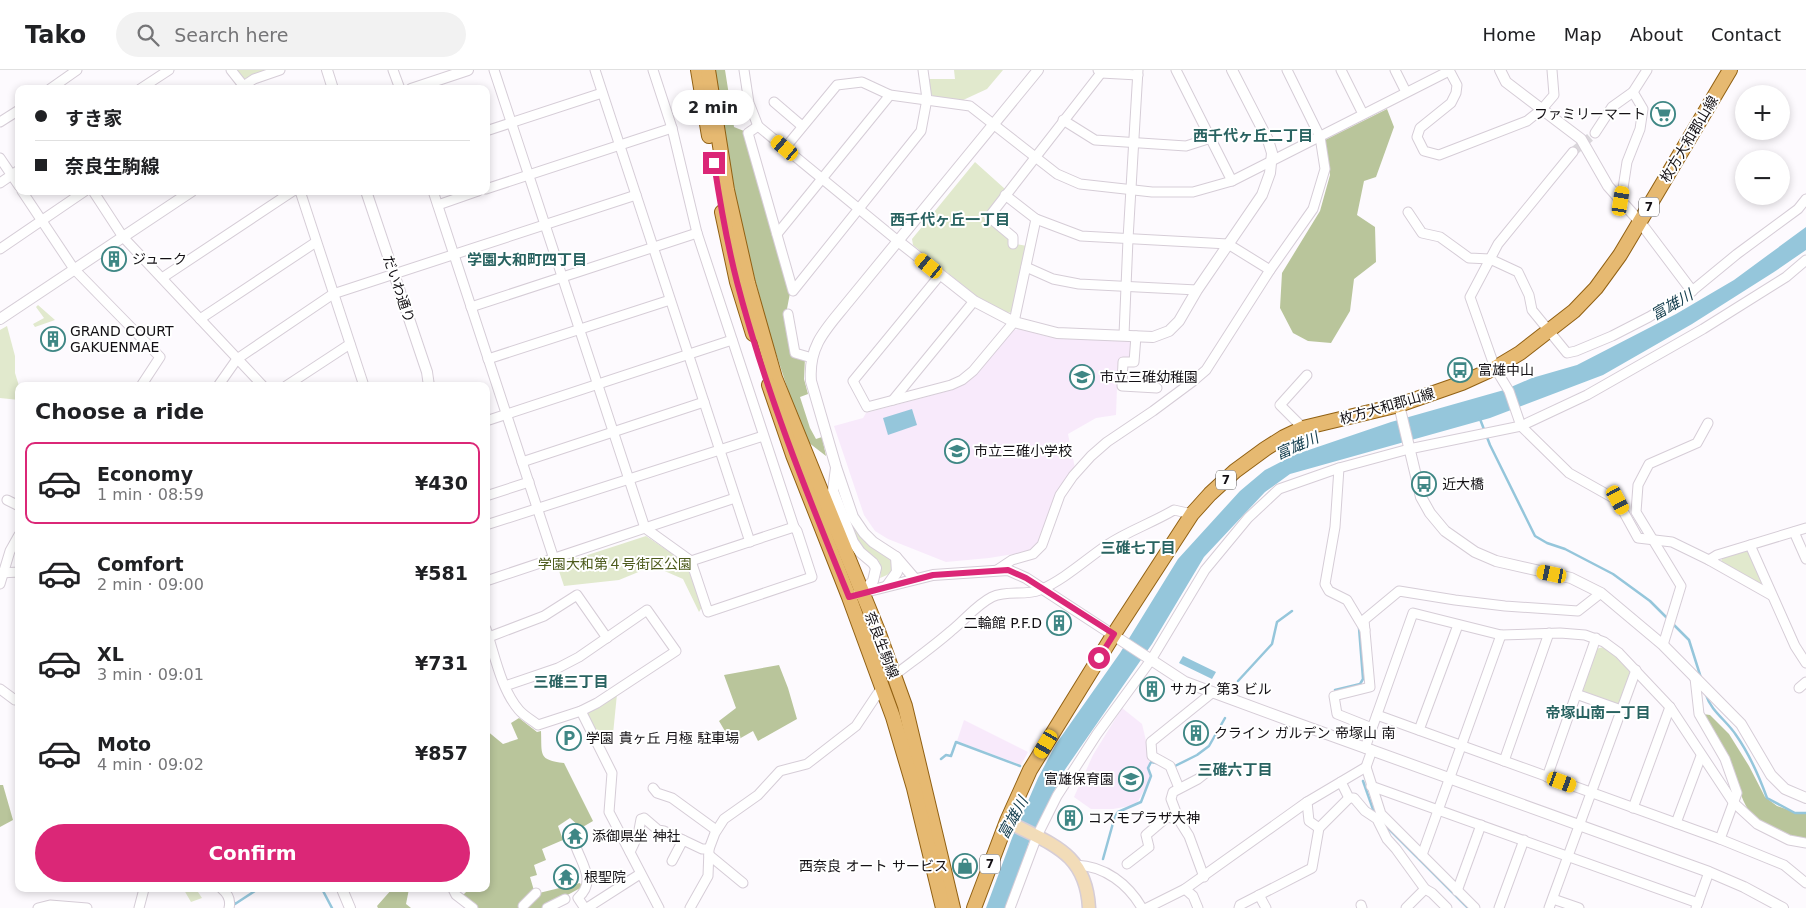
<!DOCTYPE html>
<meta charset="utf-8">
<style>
:root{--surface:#fff;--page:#f2f2f2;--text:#202124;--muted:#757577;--line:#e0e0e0;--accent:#db2777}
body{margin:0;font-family:"DejaVu Sans","Noto Sans JP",sans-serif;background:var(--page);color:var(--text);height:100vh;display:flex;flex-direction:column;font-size:19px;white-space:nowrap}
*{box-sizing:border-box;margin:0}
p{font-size:16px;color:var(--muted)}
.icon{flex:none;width:28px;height:28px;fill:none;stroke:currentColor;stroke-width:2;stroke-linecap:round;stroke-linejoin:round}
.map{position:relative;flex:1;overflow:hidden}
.panel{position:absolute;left:15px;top:312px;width:475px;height:510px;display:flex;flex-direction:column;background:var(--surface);border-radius:10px;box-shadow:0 2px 8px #0003}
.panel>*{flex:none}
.top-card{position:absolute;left:15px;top:15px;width:475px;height:110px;border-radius:10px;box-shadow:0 2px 8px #0003;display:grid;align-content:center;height:110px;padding:0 20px;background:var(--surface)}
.tools{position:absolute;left:1735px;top:15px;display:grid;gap:10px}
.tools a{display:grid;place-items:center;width:55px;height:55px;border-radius:50%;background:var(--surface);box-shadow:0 2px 8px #0003;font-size:25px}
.end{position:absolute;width:22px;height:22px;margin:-11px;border:6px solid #db2777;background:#fff;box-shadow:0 0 0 2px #fff}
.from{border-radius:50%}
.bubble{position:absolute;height:35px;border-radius:18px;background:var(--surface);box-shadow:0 2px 8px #0003;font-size:16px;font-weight:800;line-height:35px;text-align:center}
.car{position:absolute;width:15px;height:30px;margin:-15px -8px;border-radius:6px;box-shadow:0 0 4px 1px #0007;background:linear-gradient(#f5c518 24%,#345 0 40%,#f5c518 0 76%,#345 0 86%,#f5c518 0)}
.top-card b{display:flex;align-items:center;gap:18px;height:48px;font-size:19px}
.top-card b+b{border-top:1px solid var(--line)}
.top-card i{width:12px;height:12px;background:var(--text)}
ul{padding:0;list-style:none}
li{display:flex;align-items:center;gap:15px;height:82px;margin:0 10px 8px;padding:0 10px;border:2px solid transparent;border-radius:10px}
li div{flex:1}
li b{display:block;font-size:19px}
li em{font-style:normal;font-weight:800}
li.current{border-color:var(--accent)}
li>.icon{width:45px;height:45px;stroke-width:1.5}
h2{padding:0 20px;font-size:22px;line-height:60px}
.primary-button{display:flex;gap:10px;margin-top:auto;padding:10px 20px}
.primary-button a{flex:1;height:58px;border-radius:30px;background:var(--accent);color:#fff;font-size:20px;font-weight:800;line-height:58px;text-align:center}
header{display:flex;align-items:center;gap:30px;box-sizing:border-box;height:70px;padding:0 25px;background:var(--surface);border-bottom:1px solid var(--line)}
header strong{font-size:24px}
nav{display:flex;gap:28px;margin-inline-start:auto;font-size:18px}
.search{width:350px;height:45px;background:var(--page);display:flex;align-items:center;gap:12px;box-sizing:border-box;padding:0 18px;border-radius:28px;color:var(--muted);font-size:19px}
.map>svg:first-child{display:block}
.built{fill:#f8eafb}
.green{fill:#e1e9cd}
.forest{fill:#b9c59b}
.water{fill:#95c6db}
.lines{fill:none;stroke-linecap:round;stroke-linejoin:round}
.stream{stroke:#95c6db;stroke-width:2.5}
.minor-tunnel{stroke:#dad7db;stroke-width:9;stroke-dasharray:9 4.5;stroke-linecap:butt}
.minor-casing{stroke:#d6cdd7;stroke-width:11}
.tertiary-casing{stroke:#d6cdd7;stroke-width:12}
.secondary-casing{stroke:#d6cdd7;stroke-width:15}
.primary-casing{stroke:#916013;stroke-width:16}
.minor{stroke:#fff;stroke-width:9}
.tertiary{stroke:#fff;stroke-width:10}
.secondary{stroke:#f2dcb8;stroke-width:12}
.primary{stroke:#e6b971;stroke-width:14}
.route{stroke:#db2777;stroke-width:6}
.labels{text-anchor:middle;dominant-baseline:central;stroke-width:4;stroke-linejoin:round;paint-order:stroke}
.shield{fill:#fff;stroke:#5a585b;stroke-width:1}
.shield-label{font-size:12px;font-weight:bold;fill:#141115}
.poi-label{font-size:14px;fill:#141115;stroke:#fff;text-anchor:start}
.street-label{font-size:14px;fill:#141115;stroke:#fff}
.park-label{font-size:14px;fill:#4d5b1c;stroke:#fff}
.neighbourhood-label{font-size:15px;font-weight:bold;fill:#296361;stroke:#fff}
.water-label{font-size:15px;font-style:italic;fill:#174050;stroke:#fff}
</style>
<header>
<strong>Tako</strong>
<div class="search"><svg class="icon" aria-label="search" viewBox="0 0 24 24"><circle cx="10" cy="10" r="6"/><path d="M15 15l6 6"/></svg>Search here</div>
<nav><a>Home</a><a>Map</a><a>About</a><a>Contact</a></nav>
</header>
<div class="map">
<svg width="1806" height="838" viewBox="0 0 1806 838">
<rect width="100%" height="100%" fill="#fdfafe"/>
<g class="built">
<polygon points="1019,259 1049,267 1070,269 1131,269 1130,289 1118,290 1116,345 1096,348 1068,364 1075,398 1057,425 1048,443 1038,474 1026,482 989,488 946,492 888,469 875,461 864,445 834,356 863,348 866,343 952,320 966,313 979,302 1013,260"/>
<polygon points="1122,638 1142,654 1149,683 1150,709 1136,735 1113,739 1091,739 1074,727 1093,685"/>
<polygon points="964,650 1028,682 1021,695 957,671"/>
</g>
<g class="green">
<polygon points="237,0 269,0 244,9"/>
<polygon points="954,0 1003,0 987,19 961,31 934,27 930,23 928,9 955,9"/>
<polygon points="975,92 1005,119 984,148 1010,169 1010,173 1027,176 1013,242 1007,243 979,228 913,175 912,169"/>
<polygon points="38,235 55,250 35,257 33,254 44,248 36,237"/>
<polygon points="7,256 15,286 15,303 19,316 19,330 0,328 0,260"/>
<polygon points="839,420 849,447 892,492 892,501 887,505 880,508 881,502 879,491 859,475 836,421"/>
<polygon points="646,466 686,493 702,537 699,542 683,509 653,496 619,510 564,516 557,495"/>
<polygon points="1746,480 1750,483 1762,511 1761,514 1721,492 1722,488"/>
<path d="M1603,577C1613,584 1626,591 1630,603L1618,637L1580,623L1596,579Z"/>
<polygon points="617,624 613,664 600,677 587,647 589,641"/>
<polygon points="178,819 196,819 202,828 191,832 184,820"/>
</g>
<g class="forest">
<polygon points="714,0 725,0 734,57 744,61 790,223 786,244 793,286 805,288 804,309 808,324 800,327 810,358 816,369 822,367 826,386 804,369 770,265 741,157"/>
<polygon points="1387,39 1394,57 1376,107 1364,111 1357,145 1375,157 1376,192 1354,209 1350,241 1331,273 1308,271 1293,263 1280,238 1282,203 1320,141 1330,105 1325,70"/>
<polygon points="779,595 788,618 797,649 758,671 753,661 732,673 719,651 736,638 724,605"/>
<path d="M1703,644L1710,645L1729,664L1749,696L1765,727L1777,736L1800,744H1806V769C1785,766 1757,755 1746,736C1738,721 1735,703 1728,688C1721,673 1711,658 1703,644Z"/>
<path d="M519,648L537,662L541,661C542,685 538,690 564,693L593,751L581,758L570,748L558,756L563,770L542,779L546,790L534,795L537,805L530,807L535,824L580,813L582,817L544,838H477L461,827L467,821L466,819H486V660L503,674L518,669L511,653Z"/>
<polygon points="0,715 3,715 13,750 0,757"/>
<polygon points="392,819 409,819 406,834 411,838 378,838 377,836"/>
</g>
<g class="water">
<polygon points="1806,157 1806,180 1774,202 1692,254 1603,305 1490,348 1290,404 1265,422 1204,487 1152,574 1064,701 1029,772 1012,828 1005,838 986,838 1012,768 1038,708 1056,674 1120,583 1178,489 1240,421 1265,400 1294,385 1391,352 1504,320 1532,308 1577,295 1676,244 1734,210"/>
<polygon points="912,339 917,355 888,365 883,348"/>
<polygon points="1183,586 1216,602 1212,609 1179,593"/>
</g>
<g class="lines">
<g class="stream">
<polyline points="1480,349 1490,375 1535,466 1547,473 1565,479 1613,504 1650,531 1689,570 1701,608"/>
<polyline points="1238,611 1272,574 1277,552 1292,541"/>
<polyline points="1335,620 1360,614 1363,609 1359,558"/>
<path d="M1706,625C1711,641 1727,651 1736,665C1750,685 1759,706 1767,728L1795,743H1806"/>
<polyline points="941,689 946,685 951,686 956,672 1020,696"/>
<polyline points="1173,697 1197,685 1209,676 1225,648"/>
<polyline points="1363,711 1375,745"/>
<polyline points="1382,752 1468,838"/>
<polyline points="1103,789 1115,746 1118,742 1141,732 1151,706 1148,698 1151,692 1156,693"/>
<polyline points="282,819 283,819"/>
<polyline points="322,819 332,838"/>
<polyline points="232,829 235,834 258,819"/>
</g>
<polyline class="minor-tunnel" points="1573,82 1595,63"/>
<defs>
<g id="minor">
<polyline points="231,0 246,19"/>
<polyline points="393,0 400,19"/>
<polyline points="494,0 645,458 691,491 794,457"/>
<polyline points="595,0 750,472"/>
<polyline points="653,0 672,58 697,163 794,457 797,461 812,507 708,542 691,491"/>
<polyline points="744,0 749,33 758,56 898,171"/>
<polyline points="1098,0 1101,3 1138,5"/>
<polyline points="1176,0 1232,111"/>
<polyline points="1341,0 1363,44"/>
<polyline points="1395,0 1406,22"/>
<polyline points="1449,0 1457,15 1456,23 1451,33 1420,58 1417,67 1424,81 1439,85 1527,51 1542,39 1554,25 1552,0"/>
<polyline points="50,19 77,0"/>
<polyline points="140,19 169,0"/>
<polyline points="239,19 254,9 280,0"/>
<polyline points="774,32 802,56"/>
<polyline points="1063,50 1095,70 1186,76 1211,68"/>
<polyline points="0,52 19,40"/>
<polyline points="758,56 748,63 793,221 921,61 927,29 923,0"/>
<polyline points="486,61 602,23"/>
<polyline points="1595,63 1612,37 1633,22"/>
<polyline points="785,78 837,15 862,12 890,25 970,36 1057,104 1080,114 1152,122 1193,122 1232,111 1449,1"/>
<polyline points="1573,82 1498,174 1470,227 1495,298 1509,321 1521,356 1569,403 1617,430 1638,468 1672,472 1709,490"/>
<polyline points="0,88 19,116"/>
<polyline points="0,113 19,100"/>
<polyline points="486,119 672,58"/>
<polyline points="22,121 74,199 160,287 141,316"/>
<polyline points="93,121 123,167 263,316"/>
<polyline points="300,121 364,316"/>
<polyline points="433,121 554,489"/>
<polyline points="1005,125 1036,149 1081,166 1228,174 1270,200"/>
<polyline points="1621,131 1627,92 1640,59 1643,39 1633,22 1647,0"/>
<polyline points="438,135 478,121"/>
<polyline points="1408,142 1422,163 1440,167 1469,188 1490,189 1518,202 1529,225 1532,240 1567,283 1576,281 1612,266 1649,247 1692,221 1737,184 1798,139 1806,129"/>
<polyline points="777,164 890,25"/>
<polyline points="1013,174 1013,167 989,147 1101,3"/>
<polyline points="0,179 85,121"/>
<polyline points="1026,197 1053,209 1079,214 1197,220"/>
<polyline points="940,205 853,311 867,337 951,315 962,310 973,301 1014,252 1036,149"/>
<polyline points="162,208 293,121"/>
<polyline points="471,237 697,163"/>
<polyline points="788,244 795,283 812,288"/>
<polyline points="200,249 316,172"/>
<polyline points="1124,265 1128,169 1138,0"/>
<polyline points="1136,266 1134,292 1123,292 1122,316 1157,318"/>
<polyline points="488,289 670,230"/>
<polyline points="218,316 237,289 333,224 636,125"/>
<polyline points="286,316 350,274"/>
<polyline points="893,330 974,231"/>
<polyline points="486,351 732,270"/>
<polyline points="1303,358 1280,335 1307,305"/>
<polyline points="522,392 704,332"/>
<polyline points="486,426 529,412"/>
<polyline points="7,430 19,436"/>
<polyline points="486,455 763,366"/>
<polyline points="1794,462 1806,489"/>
<polyline points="1750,475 1795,576 1806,593"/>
<polyline points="997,500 1012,490 1033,484 1042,475 1060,425 1073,406 1091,386 1107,372 1153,341 1192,312 1206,300 1270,200 1313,139 1325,99 1320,67 1287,0"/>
<polyline points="0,503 19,502"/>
<polyline points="486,511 735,428"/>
<polyline points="0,514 10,481 19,465"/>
<polyline points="1771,525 1709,490 1717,485 1806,458"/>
<path d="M486,559C495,586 501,619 519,640C524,646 532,650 538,655L581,641L597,633L676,581L647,540L579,587L558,598L505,616"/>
<polyline points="1365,560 1347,530 1329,521 1325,514 1335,457 1339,398 1409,379 1521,356 1587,325 1703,259 1786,207 1806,190"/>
<polyline points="489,567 544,546 577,525 607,568"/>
<polyline points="1663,575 1681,516 1636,442 1638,415 1649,394 1697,373 1708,353"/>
<path d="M900,601C917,588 935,575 951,561C965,550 976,535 992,527C1007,520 1025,526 1040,520C1065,509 1085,490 1107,475C1128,461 1152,453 1174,440L1192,444"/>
<polyline points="1695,608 1699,644 1725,689 1737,723 1720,769"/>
<polyline points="1799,618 1806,612"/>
<polyline points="0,619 15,630 19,628"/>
<polyline points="1576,624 1621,640"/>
<polyline points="581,641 612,703 609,742 659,838"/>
<polyline points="1377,645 1720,769 1784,795 1806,813"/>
<polyline points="1372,658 1337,644 1334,626 1370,617 1364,550 1399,521 1455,530 1505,536 1578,541 1601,523"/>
<polyline points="1419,660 1458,555"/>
<polyline points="1365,678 1413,543 1501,565 1560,563 1585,565 1604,572 1619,583 1670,637 1733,732 1757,754 1789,770 1806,773"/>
<polyline points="1372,680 1366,697 1381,744 1475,838"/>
<polyline points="1504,691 1549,563"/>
<polyline points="1547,707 1596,568"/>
<polyline points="1341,712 1349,728 1354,728 1365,741 1377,749 1387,769 1396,779 1425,819 1432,823 1447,838"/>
<polyline points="1371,716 1698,833"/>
<polyline points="653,718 657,723 672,728 716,760"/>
<polyline points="1179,718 1170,696 1152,686 1151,672 1213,622"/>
<polyline points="1633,738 1670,637"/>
<polyline points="644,748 658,760 664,761 702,779 709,779"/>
<polyline points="1179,750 1171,729 1173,722 1198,709 1212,698"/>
<polyline points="1676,753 1701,686"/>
<polyline points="1319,758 1349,728"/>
<path d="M576,777C583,796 596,812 578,828L584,837L587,838"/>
<polyline points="630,782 638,765 641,749"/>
<polyline points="709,785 743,813"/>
<polyline points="1422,785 1501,565"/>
<polyline points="672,791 683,770"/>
<polyline points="1127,794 1149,777 1146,765 1167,747 1179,750 1189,766 1204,807"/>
<path d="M1076,795C1105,796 1128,814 1142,838"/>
<path d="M222,819C228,824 231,830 229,838"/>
<polyline points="453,819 456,825 473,838"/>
<polyline points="1185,819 1193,826 1198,838"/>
<polyline points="1457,821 1481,755"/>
<polyline points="1259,825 1266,838"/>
<polyline points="1553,829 1579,838"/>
<polyline points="1361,835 1362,838"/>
<polyline points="523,836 536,823"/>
<polyline points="38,838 50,835 87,838"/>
<polyline points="139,838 144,819"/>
<polyline points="547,838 565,829"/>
<polyline points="587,838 640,804"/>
<polyline points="690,838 708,806 709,779 715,763 724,749 758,725 780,701 807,694 856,656 878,623"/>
<polyline points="1010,838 1037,766 1057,726 1097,664 1151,590 1205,500 1248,448 1279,419 1339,398"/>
<polyline points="1147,838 1185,819 1307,732 1366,697"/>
<polyline points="1239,838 1240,835 1312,798 1319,758 1309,751 1307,732"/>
<polyline points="1406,838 1425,819"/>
<polyline points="1499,838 1524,770"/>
<polyline points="1549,838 1636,600"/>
<polyline points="1696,838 1709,802"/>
</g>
<g id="tertiary">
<polyline points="327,0 333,19"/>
<polyline points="1500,0 1506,12 1581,69 1608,116 1640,152 1692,221"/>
<polyline points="411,19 468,0"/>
<polyline points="366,121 427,302 429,316"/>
<polyline points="898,171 974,231 1014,252 1057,263 1153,267 1169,261 1179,251 1197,220 1262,125 1270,103 1272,83 1268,70 1232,0"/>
<polyline points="0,249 192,121"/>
<polyline points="1399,335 1421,427 1430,443 1445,461 1475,482 1496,491 1571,508 1601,523 1663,575 1741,654 1771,705 1785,719 1806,728"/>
<polyline points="836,398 833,421 853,472 860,482 873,493 876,498 873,511 862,523"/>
<path d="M915,509L896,487L873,472L864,463L853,447L836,397L811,311C808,275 827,258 848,232L1038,0"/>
<polyline points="887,516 897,502 896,487"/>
<polyline points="857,524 933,505 1008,500 1026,508 1185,612 1288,650 1709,802 1744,817 1783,838"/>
<polyline points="342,819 350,838"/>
</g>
<path id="secondary" d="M1007,751C1049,774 1086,781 1089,838"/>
<g id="primary">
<polyline points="698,0 709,66"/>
<polyline points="708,0 727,120 748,213 775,308 878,561 905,636 953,838"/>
<polyline points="722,142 737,212 753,264"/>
<polyline points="769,315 793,385 849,527 893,647 914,718 943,838"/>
<polyline points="974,838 1007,751 1030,700 1114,564 1192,444 1210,424 1235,401 1265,379 1284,367 1303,358 1399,335 1462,313 1495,298 1520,283 1574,241 1596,218 1620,185 1730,0"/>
</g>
</defs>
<use href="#minor" class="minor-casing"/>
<use href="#tertiary" class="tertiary-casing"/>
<use href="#secondary" class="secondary-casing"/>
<use href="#primary" class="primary-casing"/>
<use href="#minor" class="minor"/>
<use href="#tertiary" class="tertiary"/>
<use href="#secondary" class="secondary"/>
<use href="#primary" class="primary"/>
</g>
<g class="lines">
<path class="route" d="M714,93C720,133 727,173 737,212C765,320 807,424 849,527L933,505L1008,500L1026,508L1114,564L1099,588"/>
</g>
<defs>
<symbol id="supermarket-ring" viewBox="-11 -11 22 22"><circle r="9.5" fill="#fff" stroke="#3f8785" stroke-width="1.5"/><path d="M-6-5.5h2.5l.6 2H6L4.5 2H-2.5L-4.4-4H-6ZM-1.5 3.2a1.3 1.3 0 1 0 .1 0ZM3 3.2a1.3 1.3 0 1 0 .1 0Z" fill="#3f8785"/></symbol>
<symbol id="building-ring" viewBox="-11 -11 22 22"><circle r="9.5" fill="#fff" stroke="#3f8785" stroke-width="1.5"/><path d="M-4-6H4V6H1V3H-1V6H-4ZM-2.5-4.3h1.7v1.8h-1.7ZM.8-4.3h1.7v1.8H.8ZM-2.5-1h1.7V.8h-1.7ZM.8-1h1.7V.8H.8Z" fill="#3f8785"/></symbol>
<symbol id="bus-ring" viewBox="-11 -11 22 22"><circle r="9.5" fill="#fff" stroke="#3f8785" stroke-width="1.5"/><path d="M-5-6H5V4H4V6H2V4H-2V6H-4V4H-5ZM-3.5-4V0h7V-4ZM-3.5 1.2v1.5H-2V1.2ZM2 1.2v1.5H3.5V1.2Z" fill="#3f8785"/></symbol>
<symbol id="school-ring" viewBox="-11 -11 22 22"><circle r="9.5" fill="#fff" stroke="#3f8785" stroke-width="1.5"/><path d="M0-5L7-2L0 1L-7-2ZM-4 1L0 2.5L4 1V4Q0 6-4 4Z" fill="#3f8785"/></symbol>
<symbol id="parking-ring" viewBox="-11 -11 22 22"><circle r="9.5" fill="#fff" stroke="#3f8785" stroke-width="1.5"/><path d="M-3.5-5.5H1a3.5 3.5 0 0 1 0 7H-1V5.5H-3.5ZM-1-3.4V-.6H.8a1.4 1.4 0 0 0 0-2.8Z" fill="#3f8785"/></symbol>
<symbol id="temple-ring" viewBox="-11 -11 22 22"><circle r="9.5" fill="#fff" stroke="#3f8785" stroke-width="1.5"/><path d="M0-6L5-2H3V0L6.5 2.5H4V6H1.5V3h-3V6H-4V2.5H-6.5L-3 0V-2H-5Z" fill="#3f8785"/></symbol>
<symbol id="shop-ring" viewBox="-11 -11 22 22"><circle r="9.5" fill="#fff" stroke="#3f8785" stroke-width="1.5"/><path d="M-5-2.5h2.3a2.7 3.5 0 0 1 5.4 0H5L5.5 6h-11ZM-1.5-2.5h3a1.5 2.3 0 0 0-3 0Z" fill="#3f8785"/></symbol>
</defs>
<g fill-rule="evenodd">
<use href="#supermarket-ring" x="1649" y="30" width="28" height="28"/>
<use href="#building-ring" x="100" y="175" width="28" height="28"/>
<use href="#building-ring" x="39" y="255" width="28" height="28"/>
<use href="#bus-ring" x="1446" y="286" width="28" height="28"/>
<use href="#school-ring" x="1068" y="293" width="28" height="28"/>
<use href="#school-ring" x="943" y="367" width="28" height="28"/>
<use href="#bus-ring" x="1410" y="400" width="28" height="28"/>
<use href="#building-ring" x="1045" y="539" width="28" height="28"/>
<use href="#building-ring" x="1138" y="605" width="28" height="28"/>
<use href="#building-ring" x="1182" y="649" width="28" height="28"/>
<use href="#parking-ring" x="555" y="654" width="28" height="28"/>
<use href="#school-ring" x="1117" y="695" width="28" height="28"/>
<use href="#building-ring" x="1056" y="734" width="28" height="28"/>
<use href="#temple-ring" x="561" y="752" width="28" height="28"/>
<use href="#shop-ring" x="951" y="782" width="28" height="28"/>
<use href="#temple-ring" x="552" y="793" width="28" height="28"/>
</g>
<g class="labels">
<g class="shield">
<rect x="1639" y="127.5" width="20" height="19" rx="4"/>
<rect x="1216" y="400.5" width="20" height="19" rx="4"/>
<rect x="980" y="784.5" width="20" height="19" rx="4"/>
</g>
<g class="shield-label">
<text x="1649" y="137">7</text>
<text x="1226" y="410">7</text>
<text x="990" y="794">7</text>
</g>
<g class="poi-label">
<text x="1646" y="44" text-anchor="end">ファミリーマート</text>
<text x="132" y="189">ジューク</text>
<text x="70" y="261">GRAND COURT<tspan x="70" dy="16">GAKUENMAE</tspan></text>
<text x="1478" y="300">富雄中山</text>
<text x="1100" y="307">市立三碓幼稚園</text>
<text x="974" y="381">市立三碓小学校</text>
<text x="1442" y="414">近大橋</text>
<text x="1042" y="553" text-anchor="end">二輪館 P.F.D</text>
<text x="1170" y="619">サカイ 第3 ビル</text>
<text x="1214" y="663">クライン ガルデン 帝塚山 南</text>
<text x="586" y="668">学園 貴ヶ丘 月極 駐車場</text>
<text x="1114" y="709" text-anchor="end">富雄保育園</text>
<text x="1088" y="748">コスモプラザ大神</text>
<text x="592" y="766">添御県坐 神社</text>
<text x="948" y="796" text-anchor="end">西奈良 オート サービス</text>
<text x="584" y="807">根聖院</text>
</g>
<g class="street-label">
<text transform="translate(1689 69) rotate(-59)">枚方大和郡山線</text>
<text transform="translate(399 219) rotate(71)">だいわ通り</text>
<text transform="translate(1387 336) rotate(-16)">枚方大和郡山線</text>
<text transform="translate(882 575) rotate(69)">奈良生駒線</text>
</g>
<g class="park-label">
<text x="615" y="494">学園大和第４号街区公園</text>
</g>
<g class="neighbourhood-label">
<text x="1253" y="66">西千代ヶ丘二丁目</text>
<text x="950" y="150">西千代ヶ丘一丁目</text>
<text x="527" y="190">学園大和町四丁目</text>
<text x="1138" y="478">三碓七丁目</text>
<text x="571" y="612">三碓三丁目</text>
<text x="1598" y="643">帝塚山南一丁目</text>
<text x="1235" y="700">三碓六丁目</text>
</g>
<g class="water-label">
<text transform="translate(1672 235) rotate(-30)">富雄川</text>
<text transform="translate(1297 376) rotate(-24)">富雄川</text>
<text transform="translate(1013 748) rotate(-61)">富雄川</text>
</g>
</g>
</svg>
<div class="tools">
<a>+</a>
<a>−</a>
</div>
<i class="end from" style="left:1099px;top:588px"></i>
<i class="end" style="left:714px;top:93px"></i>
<div class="bubble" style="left:672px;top:20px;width:82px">2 min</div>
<i class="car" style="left:785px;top:78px;rotate:310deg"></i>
<i class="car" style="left:1621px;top:131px;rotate:9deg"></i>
<i class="car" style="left:929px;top:196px;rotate:309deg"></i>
<i class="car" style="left:1618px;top:430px;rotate:152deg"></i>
<i class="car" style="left:1552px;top:504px;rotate:282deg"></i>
<i class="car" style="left:1046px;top:674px;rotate:210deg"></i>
<i class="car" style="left:1562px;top:712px;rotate:110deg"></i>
<div class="top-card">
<b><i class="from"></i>すき家</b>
<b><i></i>奈良生駒線</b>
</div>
<section class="panel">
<h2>Choose a ride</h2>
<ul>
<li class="current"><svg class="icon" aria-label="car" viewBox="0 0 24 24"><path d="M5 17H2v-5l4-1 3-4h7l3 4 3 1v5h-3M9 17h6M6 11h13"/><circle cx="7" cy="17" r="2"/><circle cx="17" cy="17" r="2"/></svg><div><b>Economy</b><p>1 min · 08:59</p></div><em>¥430</em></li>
<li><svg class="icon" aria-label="car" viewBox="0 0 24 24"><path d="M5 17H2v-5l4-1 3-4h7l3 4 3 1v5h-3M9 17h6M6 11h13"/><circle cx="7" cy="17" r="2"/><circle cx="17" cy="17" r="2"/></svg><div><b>Comfort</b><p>2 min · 09:00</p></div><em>¥581</em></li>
<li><svg class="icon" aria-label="car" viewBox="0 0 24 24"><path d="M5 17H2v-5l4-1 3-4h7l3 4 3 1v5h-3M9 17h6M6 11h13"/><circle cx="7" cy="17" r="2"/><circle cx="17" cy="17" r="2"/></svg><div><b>XL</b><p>3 min · 09:01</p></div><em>¥731</em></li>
<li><svg class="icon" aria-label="car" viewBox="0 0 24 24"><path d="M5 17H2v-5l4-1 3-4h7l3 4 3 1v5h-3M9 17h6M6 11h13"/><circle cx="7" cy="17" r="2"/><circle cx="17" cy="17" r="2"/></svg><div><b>Moto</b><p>4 min · 09:02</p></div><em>¥857</em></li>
</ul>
<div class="primary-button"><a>Confirm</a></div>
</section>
</div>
